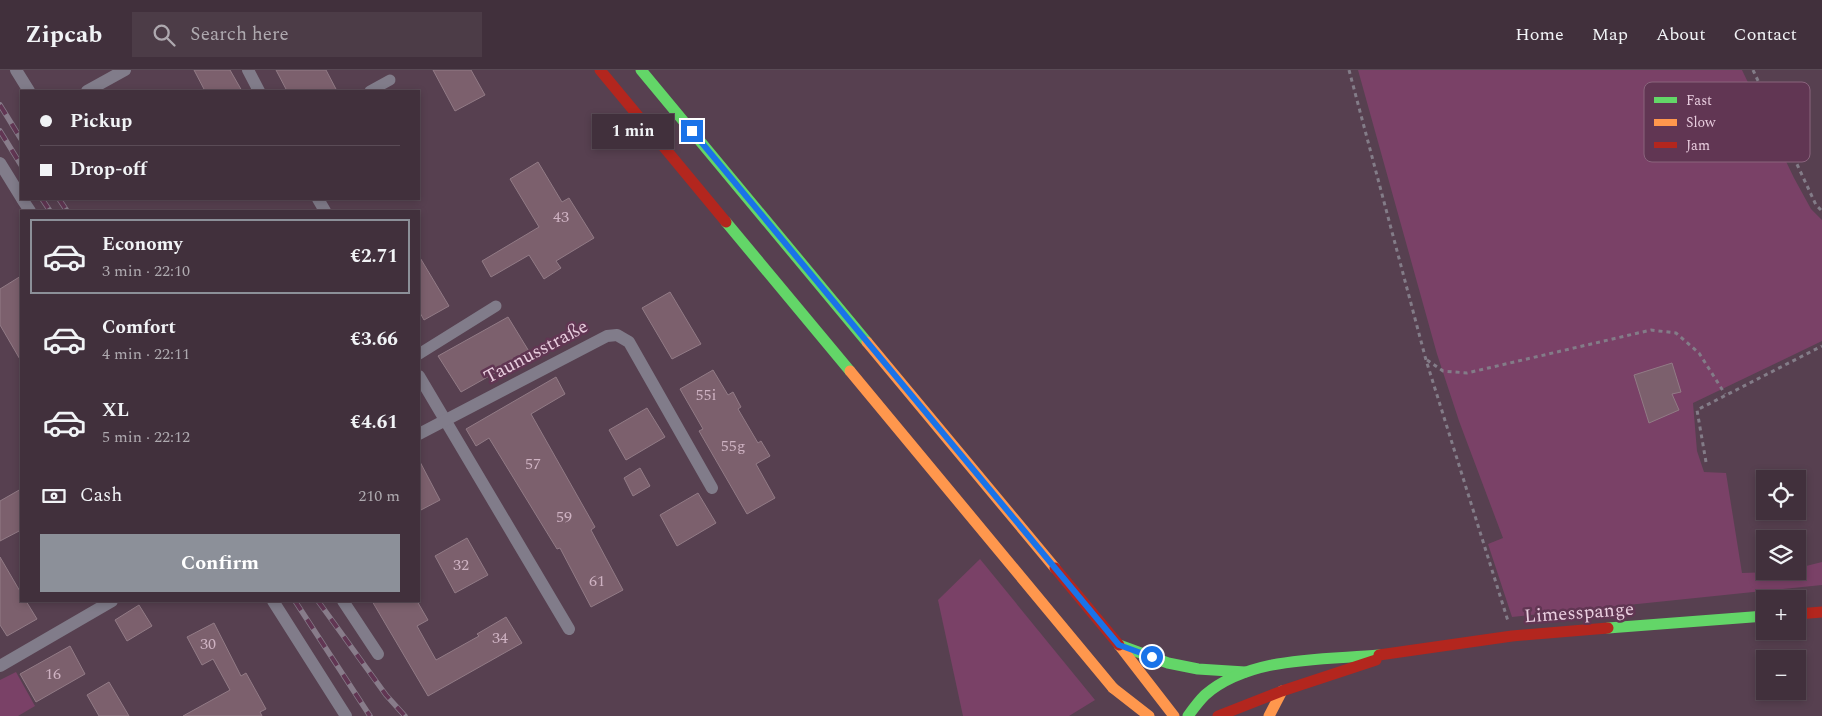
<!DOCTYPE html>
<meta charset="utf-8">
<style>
:root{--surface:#41303c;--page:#4c3c47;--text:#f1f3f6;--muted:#aea9af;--line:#5a4b56;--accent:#8c9099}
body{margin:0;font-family:Spectral,serif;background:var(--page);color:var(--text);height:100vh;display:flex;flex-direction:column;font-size:19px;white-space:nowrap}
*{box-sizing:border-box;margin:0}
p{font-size:16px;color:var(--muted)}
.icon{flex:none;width:28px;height:28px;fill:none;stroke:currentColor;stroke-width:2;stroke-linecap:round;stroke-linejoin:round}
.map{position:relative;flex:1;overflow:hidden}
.panel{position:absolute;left:20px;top:140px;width:400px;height:392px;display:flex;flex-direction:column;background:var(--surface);border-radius:0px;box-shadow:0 2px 8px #0003,0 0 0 1px var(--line)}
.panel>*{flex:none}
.hud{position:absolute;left:20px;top:20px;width:400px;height:110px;border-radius:0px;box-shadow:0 2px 8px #0003,0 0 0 1px var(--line);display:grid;align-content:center;height:110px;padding:0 20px;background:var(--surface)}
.buttons{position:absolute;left:1756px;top:400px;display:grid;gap:10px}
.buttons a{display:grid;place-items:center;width:50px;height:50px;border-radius:0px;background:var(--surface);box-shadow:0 2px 8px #0003,0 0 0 1px var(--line);font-size:25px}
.end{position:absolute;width:22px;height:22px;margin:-11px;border:6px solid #1a73e8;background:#fff;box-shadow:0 0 0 2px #fff}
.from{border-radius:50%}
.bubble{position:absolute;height:35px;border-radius:0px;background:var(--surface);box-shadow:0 2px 8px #0003,0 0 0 1px var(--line);font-size:16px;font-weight:700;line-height:35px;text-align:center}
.hud b{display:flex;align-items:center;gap:18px;height:48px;font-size:19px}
.hud b+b{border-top:1px solid var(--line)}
.hud i{width:12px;height:12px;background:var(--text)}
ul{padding:9px 0 0;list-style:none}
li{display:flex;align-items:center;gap:15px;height:75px;margin:0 10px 8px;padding:0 10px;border:2px solid transparent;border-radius:0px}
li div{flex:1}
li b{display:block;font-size:19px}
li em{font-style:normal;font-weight:700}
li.current{border-color:var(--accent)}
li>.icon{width:45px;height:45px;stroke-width:1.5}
.pay{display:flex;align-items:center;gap:12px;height:55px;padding:0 20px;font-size:19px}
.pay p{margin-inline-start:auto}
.action{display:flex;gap:10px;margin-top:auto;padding:10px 20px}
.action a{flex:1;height:58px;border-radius:0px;background:var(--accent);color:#fff;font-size:20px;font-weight:700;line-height:58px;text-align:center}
header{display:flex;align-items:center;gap:30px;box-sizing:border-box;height:70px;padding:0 25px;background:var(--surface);border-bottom:1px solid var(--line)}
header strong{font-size:24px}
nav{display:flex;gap:28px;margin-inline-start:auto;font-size:18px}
.search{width:350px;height:45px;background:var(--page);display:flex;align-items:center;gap:12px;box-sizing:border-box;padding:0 18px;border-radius:0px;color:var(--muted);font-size:19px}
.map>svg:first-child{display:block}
.green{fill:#7a4167}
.building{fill:#7c606d;stroke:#927b86}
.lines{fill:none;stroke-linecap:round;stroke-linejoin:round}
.path{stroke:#837c88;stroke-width:3;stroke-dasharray:4 4;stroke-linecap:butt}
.lane{stroke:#817c8a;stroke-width:11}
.street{stroke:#817c8a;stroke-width:12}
.fast{stroke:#63d668;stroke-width:11}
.slow{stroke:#ff974d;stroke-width:11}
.jam{stroke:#b3261e;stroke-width:11}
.rail-casing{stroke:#887c8a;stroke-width:5.5}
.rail{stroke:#613653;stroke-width:4;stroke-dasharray:11;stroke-linecap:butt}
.route{stroke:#1a73e8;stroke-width:6}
.labels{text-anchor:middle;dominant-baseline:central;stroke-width:5;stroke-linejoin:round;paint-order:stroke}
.number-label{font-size:16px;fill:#ceb2c2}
.street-label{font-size:19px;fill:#e9cedf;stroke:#613653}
.key{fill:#613653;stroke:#8a647d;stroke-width:1}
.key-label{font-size:14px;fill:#e9cedf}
</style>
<header>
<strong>Zipcab</strong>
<div class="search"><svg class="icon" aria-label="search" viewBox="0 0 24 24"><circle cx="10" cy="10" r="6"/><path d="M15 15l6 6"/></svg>Search here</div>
<nav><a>Home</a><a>Map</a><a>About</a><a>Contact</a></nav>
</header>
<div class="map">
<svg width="1822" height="646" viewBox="0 0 1822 646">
<rect width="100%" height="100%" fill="#574050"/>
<g class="green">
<polygon points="1358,0 1742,0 1794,108 1811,139 1822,150 1822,271 1693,333 1697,381 1704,402 1726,403 1742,503 1798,501 1798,498 1822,492 1822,515 1512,547 1488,474 1503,468 1459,351 1437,284"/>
<polygon points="980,489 1095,630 1069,646 963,646 938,530"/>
<polygon points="16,602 35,636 18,646 0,646 0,610"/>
</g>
<g class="building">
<polygon points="194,0 230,0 242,21 205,21"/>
<polygon points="276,0 326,0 337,21 287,21"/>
<polygon points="433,0 471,0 485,25 455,41"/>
<polygon points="538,92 562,132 569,128 594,168 556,191 561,198 544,209 529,185 491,207 482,191 539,157 510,109"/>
<polygon points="419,186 449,236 424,250 419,241"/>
<polygon points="21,206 21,291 0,255 0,219"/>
<polygon points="670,222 701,274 672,289 642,238"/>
<polygon points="508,247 530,283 461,322 438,286"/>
<polygon points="1672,293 1681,322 1672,324 1679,340 1649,353 1634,305"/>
<polygon points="713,300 728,325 733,322 741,337 738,339 758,373 761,371 770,386 756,394 775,428 747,444 699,361 703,359 680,319"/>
<polygon points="556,307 565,324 531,344 595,457 591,460 623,520 591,537 560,478 557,479 489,368 476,376 466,359"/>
<polygon points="647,338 665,367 626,390 609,360"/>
<polygon points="419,390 440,430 419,441"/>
<polygon points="640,398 650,416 633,426 624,408"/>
<polygon points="21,419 21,460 0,471 0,431"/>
<polygon points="698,423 716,453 677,476 660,445"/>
<polygon points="467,468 488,505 455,523 435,486"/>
<polygon points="0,487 21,523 21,531 26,531 37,549 7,566 0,555"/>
<polygon points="372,531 417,531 428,550 417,556 436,590 479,566 477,564 506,547 522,573 428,626"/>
<polygon points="139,535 152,556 127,571 115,550"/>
<polygon points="214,553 241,606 246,603 266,639 260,642 262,646 183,646 230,620 213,589 202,595 187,567"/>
<polygon points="70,576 85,604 36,632 20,604"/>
<polygon points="109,612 129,646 99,646 87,625"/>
</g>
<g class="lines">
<g class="path">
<polyline points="1349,0 1426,290 1508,551"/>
<polyline points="1753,0 1816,135 1822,141"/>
<polyline points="1427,290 1443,301 1467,303 1651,260 1676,263 1699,283 1725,324"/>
<polyline points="1706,392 1697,340 1822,276"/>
</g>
<g class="lane">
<polyline points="370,21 390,10"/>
<polyline points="419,284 496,236"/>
</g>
<g class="street">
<polyline points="16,0 29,21"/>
<polyline points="248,0 259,21"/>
<polyline points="87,21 125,0"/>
<polyline points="0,93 21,127"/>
<polyline points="22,129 30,141"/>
<polyline points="318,129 325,141"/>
<polyline points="419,306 569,559"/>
<polyline points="419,364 607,266 617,265 629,272 712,418"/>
<polyline points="273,531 346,646"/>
<polyline points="343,531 378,584"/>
<polyline points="0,596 112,531"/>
</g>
<g class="fast">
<polyline points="641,0 867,272"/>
<polyline points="726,152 850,301"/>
<polyline points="1608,558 1765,546"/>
<polyline points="1119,575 1168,593 1198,599 1245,602"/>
<path d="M1188,646C1193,639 1199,631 1205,625C1250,586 1323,590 1379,585"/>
</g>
<g class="slow">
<polyline points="867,272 1055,498"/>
<polyline points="850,301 1113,618"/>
<polyline points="1119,575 1174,646"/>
<polyline points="1113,618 1149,646"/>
<polyline points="1269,646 1282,621"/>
</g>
<g class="jam">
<polyline points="600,0 726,152"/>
<polyline points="1055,498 1119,575"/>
<polyline points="1798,544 1822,542"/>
<polyline points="1379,585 1512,566 1608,558"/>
<polyline points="1218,646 1282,621 1376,590"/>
</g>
<defs>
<g id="rail">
<polyline points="0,35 21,69"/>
<polyline points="0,61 21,95"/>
<polyline points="42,129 50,141"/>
<polyline points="59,129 67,141"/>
<polyline points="295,531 370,646"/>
<polyline points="318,531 386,625 405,646"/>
</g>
</defs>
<use href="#rail" class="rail-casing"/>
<use href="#rail" class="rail"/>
</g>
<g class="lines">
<polyline class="route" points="692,61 1119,575 1152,587"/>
</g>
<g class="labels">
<g class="number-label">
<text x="561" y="147">43</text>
<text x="706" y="325">55i</text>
<text x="733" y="376">55g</text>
<text x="533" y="394">57</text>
<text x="564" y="447">59</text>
<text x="461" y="495">32</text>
<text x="597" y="511">61</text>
<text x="500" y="568">34</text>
<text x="208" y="574">30</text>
<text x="53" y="604">16</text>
</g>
<g class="street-label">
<text transform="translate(536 282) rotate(-28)">Taunusstraße</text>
<text transform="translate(1579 543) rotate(-4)">Limesspange</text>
</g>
</g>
<rect x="1644" y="12" width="166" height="80" rx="8" class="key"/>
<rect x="1654" y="27" width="23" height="6" fill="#63d668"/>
<rect x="1654" y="49" width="23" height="7" fill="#ff974d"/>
<rect x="1654" y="72" width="23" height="6" fill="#b3261e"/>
<g class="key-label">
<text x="1686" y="35">Fast</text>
<text x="1686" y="57">Slow</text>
<text x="1686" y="80">Jam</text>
</g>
</svg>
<div class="buttons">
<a><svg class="icon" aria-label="locate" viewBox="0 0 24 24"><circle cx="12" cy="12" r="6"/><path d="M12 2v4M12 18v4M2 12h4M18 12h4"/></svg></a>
<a><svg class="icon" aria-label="layers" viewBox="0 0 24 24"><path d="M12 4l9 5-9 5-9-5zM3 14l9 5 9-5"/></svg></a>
<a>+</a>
<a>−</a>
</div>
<i class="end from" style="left:1152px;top:587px"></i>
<i class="end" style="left:692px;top:61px"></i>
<div class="bubble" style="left:592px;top:44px;width:82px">1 min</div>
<div class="hud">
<b><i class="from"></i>Pickup</b>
<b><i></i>Drop-off</b>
</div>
<section class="panel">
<ul>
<li class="current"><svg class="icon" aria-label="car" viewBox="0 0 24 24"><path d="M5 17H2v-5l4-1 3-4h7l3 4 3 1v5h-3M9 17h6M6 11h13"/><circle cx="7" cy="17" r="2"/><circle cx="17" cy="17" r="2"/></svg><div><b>Economy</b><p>3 min · 22:10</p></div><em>€2.71</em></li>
<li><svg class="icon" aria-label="car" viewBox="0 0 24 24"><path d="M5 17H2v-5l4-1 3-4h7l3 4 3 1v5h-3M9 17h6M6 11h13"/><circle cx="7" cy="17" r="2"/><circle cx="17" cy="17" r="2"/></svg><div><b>Comfort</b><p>4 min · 22:11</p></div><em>€3.66</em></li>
<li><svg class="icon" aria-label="car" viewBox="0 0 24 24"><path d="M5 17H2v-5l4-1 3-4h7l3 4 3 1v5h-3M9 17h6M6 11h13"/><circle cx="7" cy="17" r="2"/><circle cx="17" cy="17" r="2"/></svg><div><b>XL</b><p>5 min · 22:12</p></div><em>€4.61</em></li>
</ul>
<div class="pay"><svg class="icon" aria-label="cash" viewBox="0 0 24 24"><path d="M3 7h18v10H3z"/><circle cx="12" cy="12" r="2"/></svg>Cash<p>210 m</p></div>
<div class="action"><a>Confirm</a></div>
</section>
</div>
